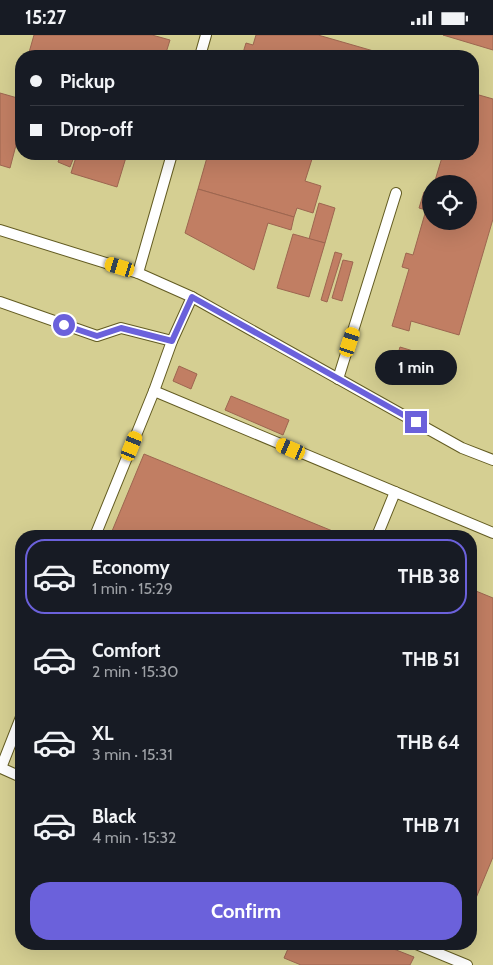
<!DOCTYPE html>
<meta charset="utf-8">
<style>
:root{--surface:#171b24;--page:#242831;--text:#f1f3f6;--muted:#9ea1a6;--line:#363941;--accent:#6b61db}
body{margin:0;font-family:Cabin,sans-serif;background:var(--page);color:var(--text);height:100vh;display:flex;flex-direction:column;font-size:19px;white-space:nowrap}
*{box-sizing:border-box;margin:0}
p{font-size:16px;color:var(--muted)}
.icon{flex:none;width:28px;height:28px;fill:none;stroke:currentColor;stroke-width:2;stroke-linecap:round;stroke-linejoin:round}
.map{position:relative;flex:1;overflow:hidden}
.side{position:absolute;left:15px;top:495px;width:462px;height:420px;display:flex;flex-direction:column;background:var(--surface);border-radius:20px;box-shadow:0 5px 20px #0002}
.side>*{flex:none}
.hud{position:absolute;left:15px;top:15px;width:464px;height:110px;border-radius:20px;box-shadow:0 5px 20px #0002;display:grid;align-content:center;height:110px;padding:0 15px;background:var(--surface)}
.buttons{position:absolute;left:422px;top:140px;display:grid;gap:10px}
.buttons a{display:grid;place-items:center;width:55px;height:55px;border-radius:50%;background:var(--surface);box-shadow:0 5px 20px #0002;font-size:25px}
.end{position:absolute;width:22px;height:22px;margin:-11px;border:6px solid #6b61db;background:#fff;box-shadow:0 0 0 2px #fff}
.from{border-radius:50%}
.bubble{position:absolute;height:35px;border-radius:18px;background:var(--surface);box-shadow:0 5px 20px #0002;font-size:16px;font-weight:800;line-height:35px;text-align:center}
.car{position:absolute;width:15px;height:30px;margin:-15px -8px;border-radius:6px;box-shadow:0 0 4px 1px #0007;background:linear-gradient(#f5c518 24%,#345 0 40%,#f5c518 0 76%,#345 0 86%,#f5c518 0)}
.hud b{display:flex;align-items:center;gap:18px;height:48px;font-size:19px}
.hud b+b{border-top:1px solid var(--line)}
.hud i{width:12px;height:12px;background:var(--text)}
ul{padding:9px 0 0;list-style:none}
li{display:flex;align-items:center;gap:15px;height:75px;margin:0 10px 8px;padding:0 5px;border:2px solid transparent;border-radius:20px}
li div{flex:1}
li b{display:block;font-size:19px}
li em{font-style:normal;font-weight:800}
li.selected{border-color:var(--accent)}
li>.icon{width:45px;height:45px;stroke-width:1.5}
.primary-button{display:flex;gap:10px;margin-top:auto;padding:10px 15px}
.primary-button a{flex:1;height:58px;border-radius:20px;background:var(--accent);color:#fff;font-size:20px;font-weight:800;line-height:58px;text-align:center}
.status{display:flex;justify-content:space-between;align-items:center;height:35px;padding:0 25px;background:var(--surface);direction:ltr}
.status svg{height:14px;fill:currentColor}
.map>svg:first-child{display:block}
.building{fill:#c17e63;stroke:#9d6650}
.lines{fill:none;stroke-linecap:round;stroke-linejoin:round}
.lane-casing{stroke:#635c22;stroke-width:12}
.lane{stroke:#fff;stroke-width:10}
.route{stroke:#6b61db;stroke-width:6}
</style>
<div class="status"><b>15:27</b><svg viewBox="0 0 49 12"><path d="M0 12V9h3v3zM5 12V6h3v6zM10 12V3h3v9zM15 12V0h3v12zM26 1h20v11H26zM47 4h2v5h-2z"/></svg></div>
<div class="map">
<svg width="493" height="930" viewBox="0 0 493 930">
<rect width="100%" height="100%" fill="#d5cf92"/>
<g class="building">
<polygon points="34,0 152,0 170,5 165,21 28,21"/>
<polygon points="256,0 318,0 377,17 376,21 242,21 246,8 253,10"/>
<polygon points="443,0 493,0 493,15"/>
<polygon points="0,58 21,64 21,91 10,133 0,130"/>
<polygon points="472,58 493,64 493,184 459,300 411,286 409,296 392,291 409,234 402,232 406,218 413,220 426,175 419,173 424,157 431,159 431,157 431,186 469,186 469,149 434,149 443,119 472,119"/>
<polygon points="61,119 74,122 70,132 58,127"/>
<polygon points="77,119 127,119 117,152 71,138"/>
<polygon points="208,119 293,119 312,124 305,146 321,151 313,178 297,173 294,182 198,154"/>
<polygon points="198,154 294,182 291,195 268,188 254,235 185,198"/>
<polygon points="319,168 335,173 325,208 309,204"/>
<polygon points="293,199 325,208 309,262 277,253"/>
<polygon points="335,217 342,219 327,267 321,265"/>
<polygon points="343,225 353,227 342,266 332,263"/>
<polygon points="400,312 453,328 449,341 396,325"/>
<polygon points="179,331 197,339 191,354 173,346"/>
<polygon points="231,361 289,385 283,400 225,375"/>
<polygon points="144,419 335,497 334,501 110,501"/>
<polygon points="471,554 493,563 493,822 471,875"/>
<polygon points="290,909 381,909 414,922 410,930 301,930 284,923"/>
</g>
<g class="lines">
<defs>
<g id="lane">
<polyline points="200,21 206,0"/>
<polyline points="0,195 138,238 192,262 462,413 493,425"/>
<polyline points="138,238 172,119"/>
<polyline points="0,267 97,301 121,293 172,306"/>
<polyline points="338,344 396,158"/>
<polyline points="154,356 493,498"/>
<polyline points="95,501 154,356 172,306 192,262"/>
<polyline points="377,501 395,457"/>
<polyline points="21,682 1,733 21,742"/>
<polyline points="416,909 467,930"/>
</g>
</defs>
<use href="#lane" class="lane-casing"/>
<use href="#lane" class="lane"/>
</g>
<g class="lines">
<polyline class="route" points="64,290 97,301 121,293 172,306 192,262 416,387"/>
</g>
</svg>
<div class="buttons">
<a><svg class="icon" aria-label="locate" viewBox="0 0 24 24"><circle cx="12" cy="12" r="6"/><path d="M12 2v4M12 18v4M2 12h4M18 12h4"/></svg></a>
</div>
<i class="end from" style="left:64px;top:290px"></i>
<i class="end" style="left:416px;top:387px"></i>
<div class="bubble" style="left:375px;top:315px;width:82px">1 min</div>
<i class="car" style="left:120px;top:232px;rotate:287deg"></i>
<i class="car" style="left:350px;top:307px;rotate:18deg"></i>
<i class="car" style="left:132px;top:411px;rotate:22deg"></i>
<i class="car" style="left:291px;top:414px;rotate:293deg"></i>
<div class="hud">
<b><i class="from"></i>Pickup</b>
<b><i></i>Drop-off</b>
</div>
<section class="side">
<ul>
<li class="selected"><svg class="icon" aria-label="car" viewBox="0 0 24 24"><path d="M5 17H2v-5l4-1 3-4h7l3 4 3 1v5h-3M9 17h6M6 11h13"/><circle cx="7" cy="17" r="2"/><circle cx="17" cy="17" r="2"/></svg><div><b>Economy</b><p>1 min · 15:29</p></div><em>THB 38</em></li>
<li><svg class="icon" aria-label="car" viewBox="0 0 24 24"><path d="M5 17H2v-5l4-1 3-4h7l3 4 3 1v5h-3M9 17h6M6 11h13"/><circle cx="7" cy="17" r="2"/><circle cx="17" cy="17" r="2"/></svg><div><b>Comfort</b><p>2 min · 15:30</p></div><em>THB 51</em></li>
<li><svg class="icon" aria-label="car" viewBox="0 0 24 24"><path d="M5 17H2v-5l4-1 3-4h7l3 4 3 1v5h-3M9 17h6M6 11h13"/><circle cx="7" cy="17" r="2"/><circle cx="17" cy="17" r="2"/></svg><div><b>XL</b><p>3 min · 15:31</p></div><em>THB 64</em></li>
<li><svg class="icon" aria-label="car" viewBox="0 0 24 24"><path d="M5 17H2v-5l4-1 3-4h7l3 4 3 1v5h-3M9 17h6M6 11h13"/><circle cx="7" cy="17" r="2"/><circle cx="17" cy="17" r="2"/></svg><div><b>Black</b><p>4 min · 15:32</p></div><em>THB 71</em></li>
</ul>
<div class="primary-button"><a>Confirm</a></div>
</section>
</div>
